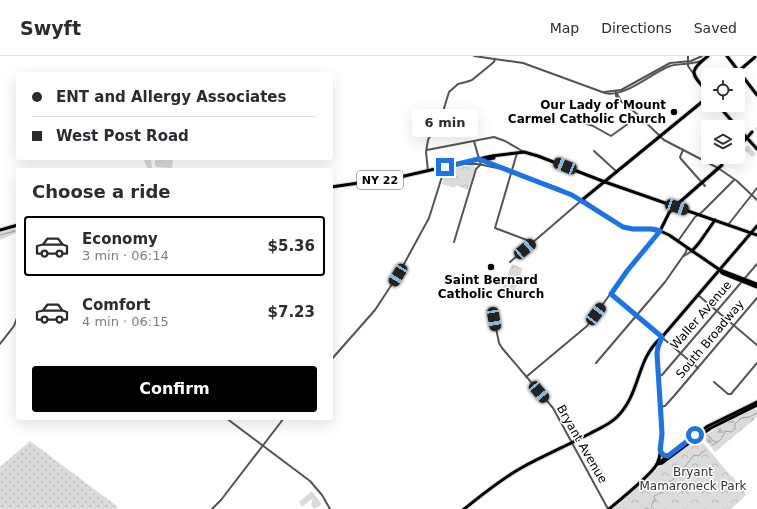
<!DOCTYPE html>
<meta charset="utf-8">
<style>
:root{--surface:#fff;--page:#f2f2f3;--text:#2b2b33;--muted:#7c7c81;--line:#e1e1e2;--accent:#000}
body{margin:0;font-family:"DejaVu Sans",sans-serif;background:var(--page);color:var(--text);height:100vh;display:flex;flex-direction:column;font-size:15px;white-space:nowrap}
*{box-sizing:border-box;margin:0}
p{font-size:13px;color:var(--muted)}
.icon{flex:none;width:22px;height:22px;fill:none;stroke:currentColor;stroke-width:2;stroke-linecap:round;stroke-linejoin:round}
.map{position:relative;flex:1;overflow:hidden}
.drawer{position:absolute;left:16px;top:112px;width:317px;height:252px;display:flex;flex-direction:column;background:var(--surface);border-radius:4px;box-shadow:0 4px 16px #0002}
.drawer>*{flex:none}
.top-card{position:absolute;left:16px;top:16px;width:317px;height:88px;border-radius:4px;box-shadow:0 4px 16px #0002;display:grid;align-content:center;height:88px;padding:0 16px;background:var(--surface)}
.fabs{position:absolute;left:701px;top:12px;display:grid;gap:8px}
.fabs a{display:grid;place-items:center;width:44px;height:44px;border-radius:4px;background:var(--surface);box-shadow:0 4px 16px #0002;font-size:20px}
.end{position:absolute;width:18px;height:18px;margin:-9px;border:5px solid #1a73e8;background:#fff;box-shadow:0 0 0 2px #fff}
.from{border-radius:50%}
.bubble{position:absolute;height:28px;border-radius:4px;background:var(--surface);box-shadow:0 4px 16px #0002;font-size:13px;font-weight:800;line-height:28px;text-align:center}
.car{position:absolute;width:12px;height:24px;margin:-12px -6px;border-radius:5px;box-shadow:0 0 3px 1px #0007;background:linear-gradient(#222 24%,#8ab4d8 0 40%,#222 0 76%,#8ab4d8 0 86%,#222 0)}
.top-card b{display:flex;align-items:center;gap:14px;height:38px;font-size:15px}
.top-card b+b{border-top:1px solid var(--line)}
.top-card i{width:10px;height:10px;background:var(--text)}
ul{padding:0;list-style:none}
li{display:flex;align-items:center;gap:12px;height:60px;margin:0 8px 6px;padding:0 8px;border:2px solid transparent;border-radius:4px}
li div{flex:1}
li b{display:block;font-size:15px}
li em{font-style:normal;font-weight:800}
li.on{border-color:var(--accent)}
li>.icon{width:36px;height:36px;stroke-width:1.5}
h2{padding:0 16px;font-size:18px;line-height:48px}
.primary-button{display:flex;gap:8px;margin-top:auto;padding:8px 16px}
.primary-button a{flex:1;height:46px;border-radius:4px;background:var(--accent);color:#fff;font-size:16px;font-weight:800;line-height:46px;text-align:center}
header{display:flex;align-items:center;gap:24px;box-sizing:border-box;height:56px;padding:0 20px;background:var(--surface);border-bottom:1px solid var(--line)}
header strong{font-size:19px}
nav{display:flex;gap:22px;margin-inline-start:auto;font-size:14px}
.map>svg:first-child{display:block}
.grass{fill:url(#grass-dots)}
.forest{fill:url(#forest-firs)}
.park{fill:url(#park-crowns)}
.pitch{fill:#dbdbdb}
.lines{fill:none;stroke-linecap:round;stroke-linejoin:round}
.stream{stroke:#a2a2a2;stroke-width:1}
.major-tunnel{stroke:#d9d9d9;stroke-width:3;stroke-dasharray:3 1.5;stroke-linecap:butt}
.major-casing{stroke:#dbdbdb;stroke-width:5}
.minor{stroke:#545454;stroke-width:2}
.major{stroke:#000;stroke-width:3}
.route{stroke:#1a73e8;stroke-width:5}
.poi-dot{fill:#000;stroke:#fff;stroke-width:1.5}
.labels{text-anchor:middle;dominant-baseline:central;stroke-width:3;stroke-linejoin:round;paint-order:stroke}
.shield{fill:#fff;stroke:#4c4c4c;stroke-width:1}
.shield-label{font-size:11px;font-weight:bold;fill:#000}
.poi-label{font-size:12px;font-weight:bold;fill:#000;stroke:#fff;text-anchor:end}
.street-label{font-size:12px;fill:#000;stroke:#fff}
.park-label{font-size:12px;fill:#323232;stroke:#fff}
</style>
<header>
<strong>Swyft</strong>
<nav><a>Map</a><a>Directions</a><a>Saved</a></nav>
</header>
<div class="map">
<svg width="757" height="453" viewBox="0 0 757 453">
<defs>
<pattern id="grass-dots" width="8" height="8" patternUnits="userSpaceOnUse"><rect width="8" height="8" fill="#dbdbdb"/><path d="M2 2h.1M6 6h.1" fill="none" stroke="#bababa" stroke-width="1.8" stroke-linecap="round"/></pattern>
<pattern id="forest-firs" width="22" height="20" patternUnits="userSpaceOnUse"><rect width="22" height="20" fill="#dbdbdb"/><path d="M5 1l3.5 6h-7zM16 11l3.5 6h-7z" fill="#bababa"/></pattern>
<pattern id="park-crowns" width="20" height="18" patternUnits="userSpaceOnUse"><rect width="20" height="18" fill="#dbdbdb"/><path d="M2 6a3 3 0 1 1 6 0M12 15a3 3 0 1 1 6 0" fill="none" stroke="#bababa"/></pattern>
</defs>
<rect width="100%" height="100%" fill="#fff"/>
<polygon class="grass" points="30,385 118,451 117,453 0,453 0,411"/>
<polygon class="forest" points="755,352 757,355 757,361 715,396 703,381 719,370"/>
<g class="park">
<polygon points="748,89 756,98 752,101 743,93"/>
<polygon points="471,109 474,109 475,112 468,134 456,129 455,132 442,128 446,114 447,113"/>
<polygon points="15,172 16,177 0,184 0,176"/>
<polygon points="512,208 522,212 519,227 513,236 510,243 500,237"/>
<path d="M699,382L731,420L734,421V423L741,431L743,432L746,439L731,453H613C621,446 661,408 665,407V406Z"/>
</g>
<g class="pitch">
<polygon points="143,102 151,102 152,112 148,114"/>
<polygon points="155,102 163,102 165,104 165,102 173,102 172,112 157,111 155,109"/>
<polygon points="599,408 603,415 601,420 596,423 591,414"/>
<polygon points="312,435 321,447 321,449 314,453 311,449 313,442 302,451 299,446"/>
</g>
<g class="lines">
<g class="stream">
<polyline points="0,179 15,175"/>
<polyline points="707,379 711,382 713,385 717,386"/>
<path d="M712,389C720,386 722,383 725,375L731,376L735,373V368L741,362L749,361L757,357"/>
<polyline points="683,413 694,399 699,400 702,396 706,394"/>
<polyline points="645,453 647,452 649,453"/>
<polyline points="654,453 651,450 655,444 654,440 664,435 663,429 671,425 676,421"/>
</g>
<polyline class="major-tunnel" points="752,76 757,72"/>
<defs>
<g id="major">
<path d="M708,0C686,17 693,18 708,37"/>
<polyline points="727,0 757,39"/>
<polyline points="734,19 755,1"/>
<polyline points="708,41 582,144 623,171 633,173 656,173 669,179 720,214 722,217 757,231"/>
<polyline points="718,49 737,71"/>
<polyline points="738,72 757,93"/>
<polyline points="738,92 752,76"/>
<polyline points="480,105 494,102"/>
<polyline points="725,105 729,101"/>
<polyline points="331,131 400,121 492,100 524,96 538,100 605,126 757,179"/>
<polyline points="0,174 18,169"/>
<polyline points="660,175 669,157 673,152 722,109"/>
<polyline points="692,195 699,187 715,164"/>
<polyline points="720,214 757,228"/>
<polyline points="657,408 708,370 757,346"/>
<polyline points="658,408 662,407 689,387 711,372 757,349"/>
<path d="M464,453C482,439 500,424 521,412C543,400 566,390 589,378C598,373 609,369 617,361C641,337 636,303 661,282"/>
<path d="M609,453C620,444 651,419 657,408C668,386 657,325 657,297L658,291L662,281L757,170"/>
</g>
</defs>
<use href="#major" class="major-casing"/>
<g class="minor">
<path d="M474,0L523,7L605,37C625,42 651,17 670,10C680,7 690,9 701,5"/>
<polyline points="688,0 688,10 693,17"/>
<polyline points="616,35 616,40 618,43 637,58 664,84 718,112 737,125 757,144"/>
<polyline points="604,36 621,34 670,7 691,5 702,0"/>
<polyline points="616,36 621,45"/>
<polyline points="572,63 593,70 611,80 639,60"/>
<polyline points="474,85 479,103"/>
<polyline points="427,94 494,81 505,85 524,96"/>
<polyline points="683,94 680,101 681,103 705,130"/>
<polyline points="594,95 617,116"/>
<polyline points="517,97 495,172 532,186"/>
<polyline points="483,105 558,132 582,144 510,206"/>
<polyline points="464,108 478,108 502,113"/>
<polyline points="428,115 426,96 428,84 432,76 441,62 449,36 458,28 466,26 472,24 494,6 495,3"/>
<polyline points="18,169 18,177"/>
<polyline points="728,169 757,132"/>
<polyline points="678,185 695,161 702,156 734,124"/>
<polyline points="454,186 476,113 481,108"/>
<polyline points="684,200 692,195"/>
<polyline points="611,238 698,312"/>
<polyline points="698,239 757,289"/>
<polyline points="492,252 499,287 502,292 553,352 608,453"/>
<polyline points="0,288 14,270 18,259"/>
<polyline points="331,304 375,254 398,219 429,162 445,111"/>
<polyline points="596,307 665,226 686,196 687,191"/>
<polyline points="659,320 662,319 757,208"/>
<polyline points="526,321 587,270 627,215 660,175"/>
<polyline points="714,326 728,338 731,338 757,307"/>
<polyline points="660,351 665,350 674,340 757,242"/>
<polyline points="226,362 310,425 322,439 330,453"/>
<polyline points="212,453 221,444 284,362"/>
</g>
<use href="#major" class="major"/>
</g>
<g class="lines">
<polyline class="route" points="445,111 479,103 572,139 623,171 633,173 651,173 660,175 627,215 611,238 662,281 658,291 657,297 662,378 660,394 663,399 668,400 695,379"/>
</g>
<g class="poi-dot">
<circle cx="674" cy="56" r="4"/>
<circle cx="491" cy="211" r="4"/>
</g>
<g class="labels">
<rect class="shield" x="357" y="115" width="46" height="18" rx="3"/>
<g class="shield-label">
<text x="380" y="124">NY 22</text>
</g>
<g class="poi-label">
<text x="666" y="49">Our Lady of Mount<tspan x="666" dy="14">Carmel Catholic Church</tspan></text>
<text x="491" y="224" text-anchor="middle">Saint Bernard<tspan x="491" dy="14">Catholic Church</tspan></text>
</g>
<g class="street-label">
<text transform="translate(701 259) rotate(-49)">Waller Avenue</text>
<text transform="translate(710 283) rotate(-50)">South Broadway</text>
<text transform="translate(582 388) rotate(60)">Bryant Avenue</text>
</g>
<g class="park-label">
<text x="693" y="416">Bryant<tspan x="693" dy="14">Mamaroneck Park</tspan></text>
</g>
</g>
</svg>
<div class="fabs">
<a><svg class="icon" aria-label="locate" viewBox="0 0 24 24"><circle cx="12" cy="12" r="6"/><path d="M12 2v4M12 18v4M2 12h4M18 12h4"/></svg></a>
<a><svg class="icon" aria-label="layers" viewBox="0 0 24 24"><path d="M12 4l9 5-9 5-9-5zM3 14l9 5 9-5"/></svg></a>
</div>
<i class="end from" style="left:695px;top:379px"></i>
<i class="end" style="left:445px;top:111px"></i>
<div class="bubble" style="left:412px;top:53px;width:66px">6 min</div>
<i class="car" style="left:565px;top:110px;rotate:292deg"></i>
<i class="car" style="left:677px;top:151px;rotate:108deg"></i>
<i class="car" style="left:525px;top:193px;rotate:50deg"></i>
<i class="car" style="left:398px;top:219px;rotate:211deg"></i>
<i class="car" style="left:596px;top:258px;rotate:37deg"></i>
<i class="car" style="left:494px;top:263px;rotate:170deg"></i>
<i class="car" style="left:539px;top:336px;rotate:140deg"></i>
<div class="top-card">
<b><i class="from"></i>ENT and Allergy Associates</b>
<b><i></i>West Post Road</b>
</div>
<section class="drawer">
<h2>Choose a ride</h2>
<ul>
<li class="on"><svg class="icon" aria-label="car" viewBox="0 0 24 24"><path d="M5 17H2v-5l4-1 3-4h7l3 4 3 1v5h-3M9 17h6M6 11h13"/><circle cx="7" cy="17" r="2"/><circle cx="17" cy="17" r="2"/></svg><div><b>Economy</b><p>3 min · 06:14</p></div><em>$5.36</em></li>
<li><svg class="icon" aria-label="car" viewBox="0 0 24 24"><path d="M5 17H2v-5l4-1 3-4h7l3 4 3 1v5h-3M9 17h6M6 11h13"/><circle cx="7" cy="17" r="2"/><circle cx="17" cy="17" r="2"/></svg><div><b>Comfort</b><p>4 min · 06:15</p></div><em>$7.23</em></li>
</ul>
<div class="primary-button"><a>Confirm</a></div>
</section>
</div>
